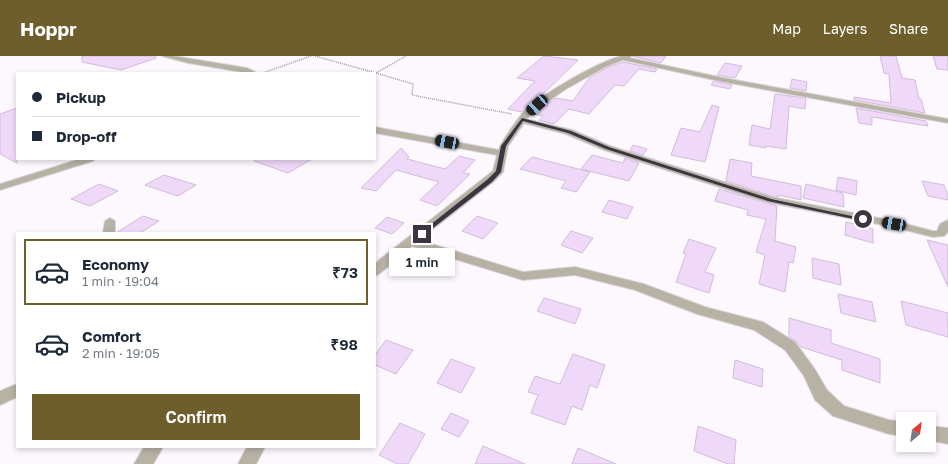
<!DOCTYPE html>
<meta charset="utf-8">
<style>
:root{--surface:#fff;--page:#f6f6f7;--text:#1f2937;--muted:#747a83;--line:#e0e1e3;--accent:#6e5e2b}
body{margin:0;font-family:"Golos Text",sans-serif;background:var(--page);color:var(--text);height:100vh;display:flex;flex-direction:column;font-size:15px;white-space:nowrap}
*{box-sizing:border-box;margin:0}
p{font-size:13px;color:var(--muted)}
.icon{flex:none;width:22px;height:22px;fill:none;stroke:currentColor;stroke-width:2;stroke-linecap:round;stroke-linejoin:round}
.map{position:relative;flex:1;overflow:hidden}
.details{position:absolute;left:16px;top:176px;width:360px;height:216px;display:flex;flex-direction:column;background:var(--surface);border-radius:0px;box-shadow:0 2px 6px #0003}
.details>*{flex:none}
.banner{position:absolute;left:16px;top:16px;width:360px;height:88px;border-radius:0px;box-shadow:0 2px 6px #0003;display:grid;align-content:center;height:88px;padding:0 16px;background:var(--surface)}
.needle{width:26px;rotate:29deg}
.buttons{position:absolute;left:896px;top:356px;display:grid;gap:8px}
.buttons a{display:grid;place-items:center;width:40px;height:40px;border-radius:0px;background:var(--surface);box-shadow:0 2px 6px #0003;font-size:20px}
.end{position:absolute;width:18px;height:18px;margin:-9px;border:5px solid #3c3440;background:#fff;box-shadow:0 0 0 2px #fff}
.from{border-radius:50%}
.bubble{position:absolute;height:28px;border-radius:0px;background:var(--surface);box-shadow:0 2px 6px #0003;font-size:13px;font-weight:600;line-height:28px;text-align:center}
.car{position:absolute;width:12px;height:24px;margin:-12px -6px;border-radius:5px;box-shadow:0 0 3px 1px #0007;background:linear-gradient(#222 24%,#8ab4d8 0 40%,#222 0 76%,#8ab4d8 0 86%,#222 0)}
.banner b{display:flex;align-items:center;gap:14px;height:38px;font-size:15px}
.banner b+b{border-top:1px solid var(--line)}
.banner i{width:10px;height:10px;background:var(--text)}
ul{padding:7px 0 0;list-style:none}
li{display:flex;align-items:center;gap:12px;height:66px;margin:0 8px 6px;padding:0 8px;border:2px solid transparent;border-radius:0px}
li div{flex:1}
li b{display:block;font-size:15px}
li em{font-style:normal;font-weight:600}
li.on{border-color:var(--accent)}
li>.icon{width:36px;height:36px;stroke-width:1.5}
.primary-button{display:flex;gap:8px;margin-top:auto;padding:8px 16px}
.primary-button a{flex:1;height:46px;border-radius:0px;background:var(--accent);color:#fff;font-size:16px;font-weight:600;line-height:46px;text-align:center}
header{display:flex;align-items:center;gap:24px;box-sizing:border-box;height:56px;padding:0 20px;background:var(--accent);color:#fff}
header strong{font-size:19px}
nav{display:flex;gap:22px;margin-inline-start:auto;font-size:14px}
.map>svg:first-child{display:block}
.building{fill:#f0d8f9;stroke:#d0bdd9}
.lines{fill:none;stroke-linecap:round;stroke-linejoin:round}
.minor-casing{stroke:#d9d5dc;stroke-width:2}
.path{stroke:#a29da5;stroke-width:1.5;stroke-dasharray:1 1;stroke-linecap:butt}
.minor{fill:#b7b2a4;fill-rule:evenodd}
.route{fill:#3c3440}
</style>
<header>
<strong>Hoppr</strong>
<nav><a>Map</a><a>Layers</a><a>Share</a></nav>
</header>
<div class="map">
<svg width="948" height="408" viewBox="0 0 948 408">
<rect width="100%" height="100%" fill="#fcf8fe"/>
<g class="building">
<polygon points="82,0 156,0 156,2 121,14 82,6"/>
<polygon points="544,0 578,4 541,40 522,56 508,53 535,25 517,22"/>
<polygon points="632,0 666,0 661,7"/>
<polygon points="880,0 896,0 902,22 915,24 919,43 921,43 925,57 854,44 854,41 891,47 889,18 884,17"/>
<polygon points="933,0 948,0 948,14 937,13"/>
<polygon points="623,6 657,13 655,16 639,13 624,30 615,29 589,58 569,53 554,68 539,64 543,60 534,58 555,42 573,45 589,22 608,11"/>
<polygon points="725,7 742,10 735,22 717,19"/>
<polygon points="792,23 807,26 806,35 790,32"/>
<polygon points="714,25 719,26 732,29 730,33 711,29"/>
<polygon points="775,38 806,42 805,53 789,50 786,93 766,90 766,92 749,89 752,69 770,73"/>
<polygon points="712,49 719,51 705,106 671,99 681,72 700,76"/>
<polygon points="17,52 17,107 0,98 0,58"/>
<polygon points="856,52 926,65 928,70 872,61 872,69 859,67"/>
<polygon points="633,89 647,93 643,99 630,95"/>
<polygon points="401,92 409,101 407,103 445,113 459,100 475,104 463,117 470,118 437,150 420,144 439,126 396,114 376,135 361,132"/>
<polygon points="592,99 623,107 625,102 639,107 629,125 581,113"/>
<polygon points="532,101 590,116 576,136 561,132 566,125 520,113"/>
<polygon points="255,103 312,103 288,117 254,105"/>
<polygon points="730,103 752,107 751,120 801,130 801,144 778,139 778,141 772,140 726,125"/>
<polygon points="164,119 196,129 178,140 145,129"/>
<polygon points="838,121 857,125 856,139 836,134"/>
<polygon points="922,125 944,129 948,139 948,144 928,140"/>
<polygon points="99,128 118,135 90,150 71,143"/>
<polygon points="806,128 843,137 844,151 803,142"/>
<polygon points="719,133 777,150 775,185 796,191 793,207 789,206 785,236 759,228 765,199 756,196 766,163 747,159 748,154 715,145"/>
<polygon points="609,144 633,151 627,163 602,156"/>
<polygon points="143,160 159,165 140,177 116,177"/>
<polygon points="477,160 498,167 483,183 462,175"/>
<polygon points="387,161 404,167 392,178 375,172"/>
<polygon points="846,166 873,173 873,187 845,179"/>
<polygon points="571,175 593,182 582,197 561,189"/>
<polygon points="689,183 716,192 705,216 714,219 709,237 676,226 686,198 683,197"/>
<polygon points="927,184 948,189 948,231"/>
<polygon points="812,202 839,208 841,229 813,222"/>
<polygon points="838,238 872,246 876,266 841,257"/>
<polygon points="544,242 581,253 575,268 537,255"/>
<polygon points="901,245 948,257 948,281 906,269"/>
<polygon points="789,262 831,274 831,287 880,303 880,327 842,314 842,304 801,291 796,285 789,281"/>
<polygon points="386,284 413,294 396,318 375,309 375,299"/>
<polygon points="573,298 605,309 597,332 590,329 582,354 572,350 565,369 531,357 538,339 528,336 535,320 560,328"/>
<polygon points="451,303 475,312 461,337 437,327"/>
<polygon points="735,304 763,313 762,331 733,322"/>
<polygon points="451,357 469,365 459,381 441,373"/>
<polygon points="400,367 425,378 408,408 397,408 379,399"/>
<polygon points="698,370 736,384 734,408 728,408 694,395"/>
<polygon points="483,390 525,408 475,408"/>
<polygon points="578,392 616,408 572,408"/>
</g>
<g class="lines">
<defs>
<g id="minor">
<polygon points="162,0 174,0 247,12 257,17 248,17 188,7"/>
<path d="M631,0L630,2L719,21L948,63V67L719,25L623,4L607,10L566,33L540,51L526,63L572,74L610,90L772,141L894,165L933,175H937L940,168L948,164V176L944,180L933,181L893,171L766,146L604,94L566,78L524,67L508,90L503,116L493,126L419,184L523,216L575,211L644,228L705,251L763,266L795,286L814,312L827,334L844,350L889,364L903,366V380L889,378L833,360L815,344L804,320L785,294L754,274L697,258L635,234L575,219L523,224L412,190C406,195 380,219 375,220V208L379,204L493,115L497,99L375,77V71L499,94L500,90C506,80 513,69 521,59C534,42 601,4 622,0C625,0 628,0 631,0Z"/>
<polygon points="80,103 95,103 93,105 0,134 0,128"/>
<polygon points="110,162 115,165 115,177 103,177 105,165"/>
<polygon points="17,328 17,341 0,349 0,335"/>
<polygon points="929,370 948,372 948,388 929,384"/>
<polygon points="144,391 163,391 153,408 134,408"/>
<polygon points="247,391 265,391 256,408 238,408"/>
</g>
</defs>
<use href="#minor" class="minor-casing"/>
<g class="path">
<polyline points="315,0 376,17 406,0"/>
<polyline points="263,17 311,0"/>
<polyline points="376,17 413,28 412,39 512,58"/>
</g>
<use href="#minor" class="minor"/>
</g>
<polygon class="route" points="522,62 571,75 609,91 771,143 866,163 863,165 768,145 606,93 568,77 523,65 506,90 501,116 492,126 424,179 420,179 420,177 488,123 496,115 501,90"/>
</svg>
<div class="buttons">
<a><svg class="needle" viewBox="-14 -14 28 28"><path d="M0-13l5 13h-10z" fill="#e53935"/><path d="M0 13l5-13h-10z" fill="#747a83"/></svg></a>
</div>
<i class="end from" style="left:863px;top:163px"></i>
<i class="end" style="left:422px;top:178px"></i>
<div class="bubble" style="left:389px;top:192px;width:66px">1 min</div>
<i class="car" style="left:537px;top:49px;rotate:228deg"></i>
<i class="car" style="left:447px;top:86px;rotate:281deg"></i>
<i class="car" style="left:894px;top:168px;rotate:280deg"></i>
<div class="banner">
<b><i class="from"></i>Pickup</b>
<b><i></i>Drop-off</b>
</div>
<section class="details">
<ul>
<li class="on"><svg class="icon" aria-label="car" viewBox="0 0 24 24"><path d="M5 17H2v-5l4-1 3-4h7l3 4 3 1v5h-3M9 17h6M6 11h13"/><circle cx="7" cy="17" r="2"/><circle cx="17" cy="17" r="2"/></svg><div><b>Economy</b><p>1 min · 19:04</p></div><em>₹73</em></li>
<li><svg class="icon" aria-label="car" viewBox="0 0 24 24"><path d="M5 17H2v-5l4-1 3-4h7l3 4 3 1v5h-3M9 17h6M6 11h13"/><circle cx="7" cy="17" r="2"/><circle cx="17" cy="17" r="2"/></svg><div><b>Comfort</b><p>2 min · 19:05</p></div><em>₹98</em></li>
</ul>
<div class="primary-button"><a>Confirm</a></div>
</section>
</div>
